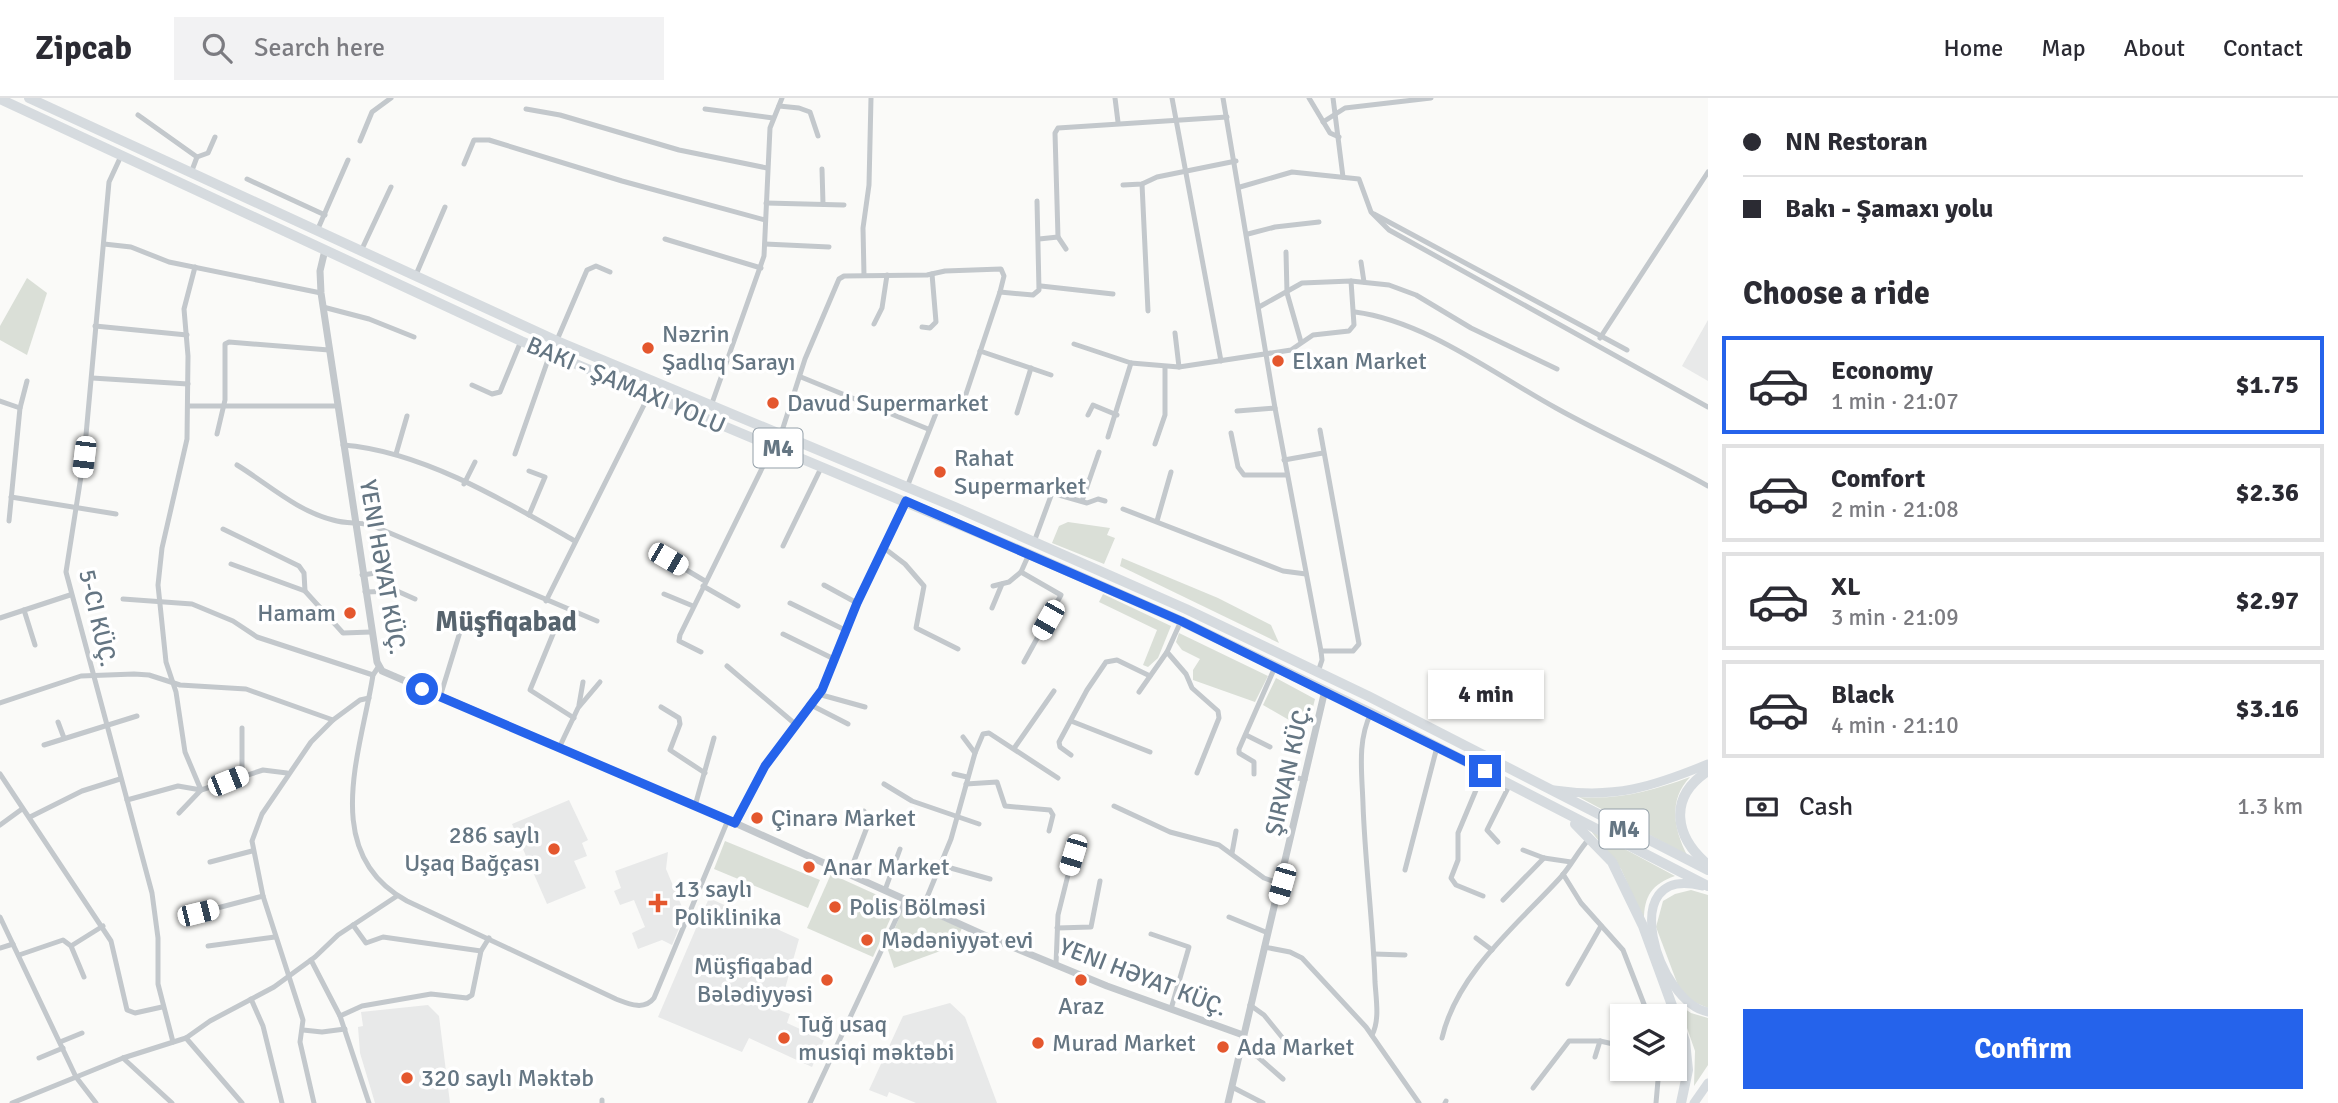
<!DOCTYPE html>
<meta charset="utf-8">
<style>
:root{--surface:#fff;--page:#f2f2f3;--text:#2b2b33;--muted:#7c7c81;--line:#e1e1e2;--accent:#2563eb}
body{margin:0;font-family:Signika,sans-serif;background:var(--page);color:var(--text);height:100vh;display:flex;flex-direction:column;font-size:26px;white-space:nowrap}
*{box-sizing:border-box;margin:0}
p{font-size:23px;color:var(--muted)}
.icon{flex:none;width:38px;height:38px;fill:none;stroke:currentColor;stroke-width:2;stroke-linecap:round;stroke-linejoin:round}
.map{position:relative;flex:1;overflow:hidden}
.sheet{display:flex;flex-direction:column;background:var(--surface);width:630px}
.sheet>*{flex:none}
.guide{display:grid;align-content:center;height:154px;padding:0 35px;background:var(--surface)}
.fabs{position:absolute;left:1610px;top:906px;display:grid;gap:14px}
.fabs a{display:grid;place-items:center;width:77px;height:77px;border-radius:0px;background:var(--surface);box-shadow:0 2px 5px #0004;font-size:35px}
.end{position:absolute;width:32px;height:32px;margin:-16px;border:9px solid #2563eb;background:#fff;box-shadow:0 0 0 4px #fff}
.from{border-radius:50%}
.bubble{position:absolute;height:49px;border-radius:0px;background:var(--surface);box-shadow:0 2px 5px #0004;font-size:23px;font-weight:700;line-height:49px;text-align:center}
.car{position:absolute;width:21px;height:42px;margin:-21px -10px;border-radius:9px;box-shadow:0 0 5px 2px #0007;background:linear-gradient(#fff 24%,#345 0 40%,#fff 0 76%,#345 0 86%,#fff 0)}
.guide b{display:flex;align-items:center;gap:24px;height:66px;font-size:26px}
.guide b+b{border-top:2px solid var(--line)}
.guide i{width:18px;height:18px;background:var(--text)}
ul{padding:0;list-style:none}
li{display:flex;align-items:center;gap:21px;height:98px;margin:0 14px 10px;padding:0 21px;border:4px solid var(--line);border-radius:0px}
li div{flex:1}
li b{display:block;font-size:26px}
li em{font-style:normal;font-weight:700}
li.selected{border-color:var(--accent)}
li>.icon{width:63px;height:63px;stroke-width:1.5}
h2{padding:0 35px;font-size:32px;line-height:84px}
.pay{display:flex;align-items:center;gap:18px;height:77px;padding:0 35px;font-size:26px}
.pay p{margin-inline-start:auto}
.button{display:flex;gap:14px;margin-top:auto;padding:14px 35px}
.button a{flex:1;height:80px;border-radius:0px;background:var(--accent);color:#fff;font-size:28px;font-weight:700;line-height:80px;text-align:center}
header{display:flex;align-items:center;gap:42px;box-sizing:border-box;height:98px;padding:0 35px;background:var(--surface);border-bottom:2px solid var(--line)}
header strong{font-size:33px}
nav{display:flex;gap:38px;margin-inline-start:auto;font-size:24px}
.search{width:490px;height:63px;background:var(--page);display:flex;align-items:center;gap:18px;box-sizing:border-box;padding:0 24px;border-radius:0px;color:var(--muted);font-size:26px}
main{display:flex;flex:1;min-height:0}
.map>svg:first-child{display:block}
.built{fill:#e8e9e9}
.green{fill:#dadfd7}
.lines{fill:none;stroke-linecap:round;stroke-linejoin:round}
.minor{stroke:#c3c8cc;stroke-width:5}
.tertiary{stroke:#c3c8cc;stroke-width:7}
.primary{stroke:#d6dbdf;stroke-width:9}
.trunk{stroke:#d6dbdf;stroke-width:10}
.route{stroke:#2563eb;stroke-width:9}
.poi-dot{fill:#e4572e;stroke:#fff;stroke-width:2.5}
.labels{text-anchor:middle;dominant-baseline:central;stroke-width:7;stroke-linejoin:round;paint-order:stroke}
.shield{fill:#fff;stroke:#939fa8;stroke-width:2}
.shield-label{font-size:23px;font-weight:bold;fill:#657683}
.poi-label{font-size:24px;fill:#657683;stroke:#fff;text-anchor:start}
.street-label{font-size:24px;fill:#657683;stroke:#fff}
.quarter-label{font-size:28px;font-weight:bold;fill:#57646e;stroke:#fff}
</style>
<header>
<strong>Zipcab</strong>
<div class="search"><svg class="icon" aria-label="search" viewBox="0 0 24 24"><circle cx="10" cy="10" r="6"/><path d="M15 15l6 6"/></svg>Search here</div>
<nav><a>Home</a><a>Map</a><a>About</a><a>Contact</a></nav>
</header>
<main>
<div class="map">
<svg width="1708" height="1005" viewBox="0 0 1708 1005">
<rect width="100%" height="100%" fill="#fafaf8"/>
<g class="built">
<polygon points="1708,222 1708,283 1682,268"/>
<polygon points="569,702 588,742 582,745 587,758 574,763 586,790 547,806 512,726"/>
<polygon points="668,754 666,771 685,816 672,847 662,842 638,851 632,835 645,829 634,802 620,807 614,793 621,790 615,773"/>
<polygon points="709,800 799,841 779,912 790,916 787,925 824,942 812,969 749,940 742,954 658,919"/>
<polygon points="950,905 965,919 997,1005 916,1005 889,994 887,999 869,992 903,918"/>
<polygon points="428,907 439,918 450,1005 375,1005 360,955 358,929 363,928 361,914"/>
</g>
<g class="green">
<polygon points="27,180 47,195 27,257 0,242 0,228"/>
<polygon points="1068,424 1110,430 1107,437 1115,440 1104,466 1052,445 1059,428"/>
<polygon points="1122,460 1218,500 1271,527 1279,545 1120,468"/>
<polygon points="1103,496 1171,528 1158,560 1148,569 1143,567 1157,532 1099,504"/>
<polygon points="1179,535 1268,578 1255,604 1193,582 1193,572 1200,561 1182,552 1176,544"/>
<polygon points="1276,580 1315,601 1310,621 1299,615 1289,622 1263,607"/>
<path d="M1690,679C1668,702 1674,731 1687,757L1579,699C1620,702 1652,693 1690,679Z"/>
<path d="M1591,733L1675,778C1652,786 1644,798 1644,822L1621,771Z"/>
<polygon points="725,743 820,782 808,810 714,771"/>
<polygon points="831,776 897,806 873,859 807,830"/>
<polygon points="1691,792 1708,797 1708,910 1689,902 1679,890 1656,829 1663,803 1675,796"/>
<polygon points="905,806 962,830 954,848 894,870 887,849"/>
<polygon points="1679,907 1691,915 1708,920 1708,967 1694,988 1695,953"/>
</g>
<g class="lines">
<g class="minor">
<polyline points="1115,0 1118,24"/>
<polyline points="1172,0 1221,263"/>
<polyline points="1223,0 1275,310 1321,553 1322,562 1318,574"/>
<polyline points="1309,0 1330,35 1339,39"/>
<polyline points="1333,0 1343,79"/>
<polyline points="779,8 799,10 810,14 818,38"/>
<polyline points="526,11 560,17 679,52 767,70"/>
<polyline points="705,11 773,20"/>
<polyline points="138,17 197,59 191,75"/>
<polyline points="1323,24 1345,10 1431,0"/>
<polyline points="360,43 372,14 391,0"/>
<polyline points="121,58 109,84 84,359 66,474 152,795 158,840 158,886 173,944"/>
<polyline points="197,59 208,55 215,39"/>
<polyline points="464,66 474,42 489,42 622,83 765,122"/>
<polyline points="822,71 823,106"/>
<polyline points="247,81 325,117"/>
<polyline points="1142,86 1148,213"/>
<polyline points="1123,87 1142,86 1157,79 1236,63"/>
<polyline points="1240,89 1292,74 1359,81 1371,114 1389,132 1708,309"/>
<polyline points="766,105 844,107"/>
<polyline points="1374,116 1627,252"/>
<polyline points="317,133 348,62"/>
<polyline points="1248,136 1275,129 1319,124"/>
<polyline points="1058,139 1066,151"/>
<polyline points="665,141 761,170"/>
<polyline points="1039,141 1058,139 1055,35 1058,30 1227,19"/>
<polyline points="104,146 131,149 169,164 321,195"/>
<polyline points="765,146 829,149"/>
<polyline points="361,153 391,89"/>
<polyline points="1286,154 1287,195 1301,244"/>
<polyline points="1361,164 1364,184"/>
<polyline points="864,177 863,130 869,87 871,0"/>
<polyline points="415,179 445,109"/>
<polyline points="1041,188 1113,196"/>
<polyline points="1000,194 1033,197 1039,192 1037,103"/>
<polyline points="323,209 369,221 414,239"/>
<polyline points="1259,209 1302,185 1351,183 1389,187 1416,197 1471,230 1557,271"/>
<path d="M1355,214C1425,223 1494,276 1556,310C1606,338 1658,360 1708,388"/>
<polyline points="874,226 882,210 887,177"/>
<polyline points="95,228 187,237"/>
<polyline points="922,229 930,230 936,224 932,176"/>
<polyline points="1175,235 1179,269"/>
<polyline points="1600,240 1708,74"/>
<polyline points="557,242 587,172 596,168 610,174"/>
<polyline points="1074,246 1131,265 1179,269 1291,252 1313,237 1349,233 1354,227 1351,183"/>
<polyline points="980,253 1051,277"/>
<polyline points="801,279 928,331"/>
<polyline points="92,280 188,286"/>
<polyline points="472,287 492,296 500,294 521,243"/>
<polyline points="0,303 20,310"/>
<polyline points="189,308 338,308"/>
<polyline points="711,308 764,158 770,30 782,0"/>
<polyline points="1237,313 1275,310"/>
<polyline points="1017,315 1031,270"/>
<polyline points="1088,317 1093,307 1117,317"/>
<polyline points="1320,332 1359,546 1353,553 1321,553"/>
<polyline points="1231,335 1238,369 1244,377 1287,377"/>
<polyline points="217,336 225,302 225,246 229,244 329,252"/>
<polyline points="781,336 805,261 839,181 844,178 927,177 945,173 1001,171 1004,178 1000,194 964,302 940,305 907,389"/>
<polyline points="1108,339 1131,265"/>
<polyline points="1155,346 1165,317 1165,269"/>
<path d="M343,347C422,353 507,404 575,443"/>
<polyline points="396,356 407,318"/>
<polyline points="515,356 550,256"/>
<polyline points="1284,362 1323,355"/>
<path d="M237,367C268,386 297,413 333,422C346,426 358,424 371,427L597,523"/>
<polyline points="529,373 545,379 529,417"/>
<polyline points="464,386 475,364"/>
<polyline points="11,399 116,416"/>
<polyline points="1082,403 1099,354"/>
<polyline points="1123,411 1283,473 1306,476"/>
<polyline points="9,423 20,310 27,283"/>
<polyline points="1157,423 1171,374"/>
<polyline points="223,431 299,468 304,475 305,493"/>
<polyline points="1034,444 1052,395 1087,405 1098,401 1105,403"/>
<polyline points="783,448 822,368"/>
<polyline points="884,450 905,466 924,488 916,530 958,551"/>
<polyline points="668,461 705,483"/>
<polyline points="231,466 305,493 343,535 371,534"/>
<polyline points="362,477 376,475 388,478"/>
<polyline points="824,487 857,505"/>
<polyline points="703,488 738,508"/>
<polyline points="993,488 1009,484 1021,474"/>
<polyline points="365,494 397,493 415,501"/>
<polyline points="664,496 693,508"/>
<polyline points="123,501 192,506 233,523 257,539 373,577"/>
<polyline points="546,503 649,297"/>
<polyline points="790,505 845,532"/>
<polyline points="992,510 1002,486"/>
<polyline points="24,512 35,547"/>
<polyline points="0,520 70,497"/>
<polyline points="553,536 530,592 574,620"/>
<polyline points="783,536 834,561"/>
<polyline points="701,554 679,543 680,537 773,348"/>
<polyline points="1167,554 1186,576 1192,590 1218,613 1219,620 1197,675"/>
<polyline points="1024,564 1061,497 1021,474 1029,456"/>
<path d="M379,568L373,577C361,654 319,755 407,803L616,901C629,906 644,913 654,900L728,722"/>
<polyline points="727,568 794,625"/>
<polyline points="1139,594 1167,554 1181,523"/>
<polyline points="818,596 865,609"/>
<polyline points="440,599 463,524"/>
<polyline points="0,605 81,578 134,576 149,577 180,587 246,591 333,622"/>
<polyline points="809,606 848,626"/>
<polyline points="579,607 583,584"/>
<polyline points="661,609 679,620 680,626 670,652 705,675"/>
<path d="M1371,615C1357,643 1362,675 1363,706C1365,765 1373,824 1375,884C1376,901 1380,922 1372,937"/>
<polyline points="1071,623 1150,654"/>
<polyline points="58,624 64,640"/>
<polyline points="242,630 242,677"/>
<polyline points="1246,637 1270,649"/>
<polyline points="44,647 137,618"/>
<polyline points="1015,649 1054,593"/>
<polyline points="559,650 578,610 600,584"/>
<polyline points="975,655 983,636 989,635 1058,680"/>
<polyline points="1071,657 1060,649 1059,644 1087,592 1106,564 1117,562 1150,578"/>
<polyline points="0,676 111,843 127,912 135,915 162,909"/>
<polyline points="954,676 967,679"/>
<polyline points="1254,676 1254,664 1239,655 1239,651 1275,569"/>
<polyline points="1287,677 1305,682"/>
<polyline points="884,686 912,703 979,726"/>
<polyline points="966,686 997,684 1005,708 1050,712 1053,717 1049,733"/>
<polyline points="127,702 178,688 201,692 263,672 287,675"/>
<polyline points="695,708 714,640"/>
<polyline points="1114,708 1170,734 1219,747 1264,780 1281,786"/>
<polyline points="179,715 201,692 185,654 176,594 166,564 158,487 162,450 187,341 188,258 184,211 195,169"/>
<polyline points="30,719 82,693 120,681"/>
<polyline points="735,725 765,668 822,592 857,505 905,405"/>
<polyline points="0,727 22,711"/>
<polyline points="1498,744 1487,732 1510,686"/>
<polyline points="1523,752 1544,760 1571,764"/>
<polyline points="1232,755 1236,733"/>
<polyline points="210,764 252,753"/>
<polyline points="940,767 990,781"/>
<polyline points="1405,772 1437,649"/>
<polyline points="849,776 869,724 864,713"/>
<polyline points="1563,776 1581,805 1623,852 1649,919"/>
<polyline points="885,792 900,751"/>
<polyline points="1483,798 1456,787 1451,780 1458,762 1458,735 1484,673"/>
<polyline points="1503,802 1544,760"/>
<polyline points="923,809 951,741 975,655 963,639"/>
<polyline points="198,815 263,798"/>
<polyline points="0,819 76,979 96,1005"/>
<polyline points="1229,819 1268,835"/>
<polyline points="353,827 366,845 383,839 481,853"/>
<polyline points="1057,830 1091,829 1100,783"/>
<polyline points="1151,836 1189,849 1171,911"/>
<polyline points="1476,840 1492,852"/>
<polyline points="71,848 103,828"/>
<polyline points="208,848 275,839"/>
<polyline points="1264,849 1290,854 1302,860 1366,929 1419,1005"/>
<polyline points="0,850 13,846"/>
<polyline points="1374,856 1405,857"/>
<polyline points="19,857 63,842 71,848 84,879"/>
<polyline points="311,862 340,918 369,1005"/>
<polyline points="1056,866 1058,817 1073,757"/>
<polyline points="1568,886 1601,828"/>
<polyline points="251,901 263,928 282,1005"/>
<polyline points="1250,907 1264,917 1294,954"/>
<polyline points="340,918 362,908 431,896 467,900 472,897 481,853 489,840"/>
<polyline points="303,932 322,934 345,931"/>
<polyline points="186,940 242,1005"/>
<path d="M1442,940C1457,875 1517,827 1560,780C1571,768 1578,753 1589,741"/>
<polyline points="60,944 82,935"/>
<polyline points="1239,951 1258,959 1283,981"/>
<polyline points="1595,959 1600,943"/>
<polyline points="39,960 63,950"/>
<polyline points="123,960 172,1005"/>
<polyline points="1232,989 1263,1005"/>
<polyline points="1533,990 1569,943 1600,943 1622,948"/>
<polyline points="602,1002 602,1005"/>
<polyline points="12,1005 123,960 186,940 210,923 274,889 315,859 338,837 397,798"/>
<polyline points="314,1005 300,944 303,922 263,798 252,743 262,716 311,644 333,622 360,602 369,600"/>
<polyline points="810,1005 905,802"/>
<polyline points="1445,1005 1446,1003"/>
<polyline points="1656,1005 1659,971"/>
</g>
<g class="tertiary">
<polyline points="325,152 320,173 321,195 377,564 382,573 735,725 993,841 1107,888 1243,937"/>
<polyline points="1228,1005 1325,592"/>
</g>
<g class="primary">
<path d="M1554,692C1615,701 1652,689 1708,666"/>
<path d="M1702,788C1614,765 1658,905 1708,914"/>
<polyline points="1694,1005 1708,985"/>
</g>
<g class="trunk">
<polyline points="29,0 557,243 955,409 1186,511 1368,598 1708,772"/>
<polyline points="0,1 521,243 1029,456 1181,523 1371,615 1708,788"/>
<path d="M1708,673C1667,700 1675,739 1708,767"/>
<polyline points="1575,726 1612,764 1643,828 1685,943 1688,972 1681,1005"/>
</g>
</g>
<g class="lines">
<polyline class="route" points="422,591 735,725 765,668 822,592 857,505 906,403 1181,523 1485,673"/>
</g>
<g class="poi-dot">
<circle cx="648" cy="250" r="7"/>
<circle cx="1278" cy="263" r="7"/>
<circle cx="773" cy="305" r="7"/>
<circle cx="940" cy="374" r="7"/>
<circle cx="350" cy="515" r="7"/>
<circle cx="757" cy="720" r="7"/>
<circle cx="554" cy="751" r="7"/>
<circle cx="809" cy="769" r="7"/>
<path d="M654.5 794.5h7v7h7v7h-7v7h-7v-7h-7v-7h7z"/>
<circle cx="835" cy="809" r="7"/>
<circle cx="867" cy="842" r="7"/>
<circle cx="827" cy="882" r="7"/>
<circle cx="1081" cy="882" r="7"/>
<circle cx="784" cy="940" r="7"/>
<circle cx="1038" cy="945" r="7"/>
<circle cx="1223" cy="949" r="7"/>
<circle cx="407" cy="980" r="7"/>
</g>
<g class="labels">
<g class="shield">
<rect x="753.5" y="330.5" width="49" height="39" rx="5"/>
<rect x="1599.5" y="711.5" width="49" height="39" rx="5"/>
</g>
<g class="shield-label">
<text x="778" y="350">M4</text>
<text x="1624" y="731">M4</text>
</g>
<g class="poi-label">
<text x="662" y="236">Nəzrin<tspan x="662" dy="28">Şadlıq Sarayı</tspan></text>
<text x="1292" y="263">Elxan Market</text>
<text x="787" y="305">Davud Supermarket</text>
<text x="954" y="360">Rahat<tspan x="954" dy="28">Supermarket</tspan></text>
<text x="336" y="515" text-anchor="end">Hamam</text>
<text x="771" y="720">Çinarə Market</text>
<text x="540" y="737" text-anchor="end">286 saylı<tspan x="540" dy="28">Uşaq Bağçası</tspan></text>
<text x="823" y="769">Anar Market</text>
<text x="674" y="791">13 saylı<tspan x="674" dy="28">Poliklinika</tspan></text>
<text x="849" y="809">Polis Bölməsi</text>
<text x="881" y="842">Mədəniyyət evi</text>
<text x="813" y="868" text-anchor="end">Müşfiqabad<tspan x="813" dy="28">Bələdiyyəsi</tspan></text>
<text x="1081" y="908" text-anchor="middle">Araz</text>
<text x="798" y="926">Tuğ usaq<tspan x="798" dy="28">musiqi məktəbi</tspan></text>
<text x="1052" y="945">Murad Market</text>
<text x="1237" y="949">Ada Market</text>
<text x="421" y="980">320 saylı Məktəb</text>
</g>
<g class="street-label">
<text transform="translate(626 287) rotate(23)">BAKI - ŞAMAXI YOLU</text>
<text transform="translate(383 469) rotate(80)">YENI HƏYAT KÜÇ.</text>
<text transform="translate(98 520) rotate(77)">5-CI KÜÇ.</text>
<text transform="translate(1288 672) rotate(-77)">ŞIRVAN KÜÇ.</text>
<text transform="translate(1143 879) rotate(21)">YENI HƏYAT KÜÇ.</text>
</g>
<g class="quarter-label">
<text x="506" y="524">Müşfiqabad</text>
</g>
</g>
</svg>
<div class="fabs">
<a><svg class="icon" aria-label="layers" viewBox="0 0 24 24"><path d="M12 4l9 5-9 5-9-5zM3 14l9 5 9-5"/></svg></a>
</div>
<i class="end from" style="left:422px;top:591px"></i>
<i class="end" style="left:1485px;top:673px"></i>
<div class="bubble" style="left:1428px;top:572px;width:116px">4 min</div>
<i class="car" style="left:84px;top:359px;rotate:187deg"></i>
<i class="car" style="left:668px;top:461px;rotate:120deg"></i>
<i class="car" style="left:1048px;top:522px;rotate:210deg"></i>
<i class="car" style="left:228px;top:683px;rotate:68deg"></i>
<i class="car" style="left:1073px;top:757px;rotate:197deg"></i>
<i class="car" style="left:1282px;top:786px;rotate:196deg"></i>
<i class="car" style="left:198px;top:815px;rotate:76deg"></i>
</div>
<section class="sheet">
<div class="guide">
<b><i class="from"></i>NN Restoran</b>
<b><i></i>Bakı - Şamaxı yolu</b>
</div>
<h2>Choose a ride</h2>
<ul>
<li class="selected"><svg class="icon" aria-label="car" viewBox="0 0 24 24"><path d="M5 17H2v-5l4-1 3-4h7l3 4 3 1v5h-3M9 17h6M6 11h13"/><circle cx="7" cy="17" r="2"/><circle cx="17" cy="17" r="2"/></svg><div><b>Economy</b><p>1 min · 21:07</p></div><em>$1.75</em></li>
<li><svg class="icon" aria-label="car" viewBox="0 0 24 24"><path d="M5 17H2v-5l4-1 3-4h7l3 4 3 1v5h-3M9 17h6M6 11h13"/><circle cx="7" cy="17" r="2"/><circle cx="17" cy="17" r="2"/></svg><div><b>Comfort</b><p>2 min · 21:08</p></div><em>$2.36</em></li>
<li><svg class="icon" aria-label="car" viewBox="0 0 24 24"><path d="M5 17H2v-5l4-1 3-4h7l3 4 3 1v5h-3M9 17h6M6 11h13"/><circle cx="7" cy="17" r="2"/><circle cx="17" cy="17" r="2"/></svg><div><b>XL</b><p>3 min · 21:09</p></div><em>$2.97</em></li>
<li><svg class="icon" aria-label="car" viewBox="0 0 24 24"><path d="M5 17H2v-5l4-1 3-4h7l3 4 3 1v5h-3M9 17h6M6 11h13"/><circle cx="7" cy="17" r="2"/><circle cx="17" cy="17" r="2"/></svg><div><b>Black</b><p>4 min · 21:10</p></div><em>$3.16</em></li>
</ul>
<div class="pay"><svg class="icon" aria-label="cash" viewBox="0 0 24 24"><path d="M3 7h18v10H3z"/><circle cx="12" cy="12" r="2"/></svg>Cash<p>1.3 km</p></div>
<div class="button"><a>Confirm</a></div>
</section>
</main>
